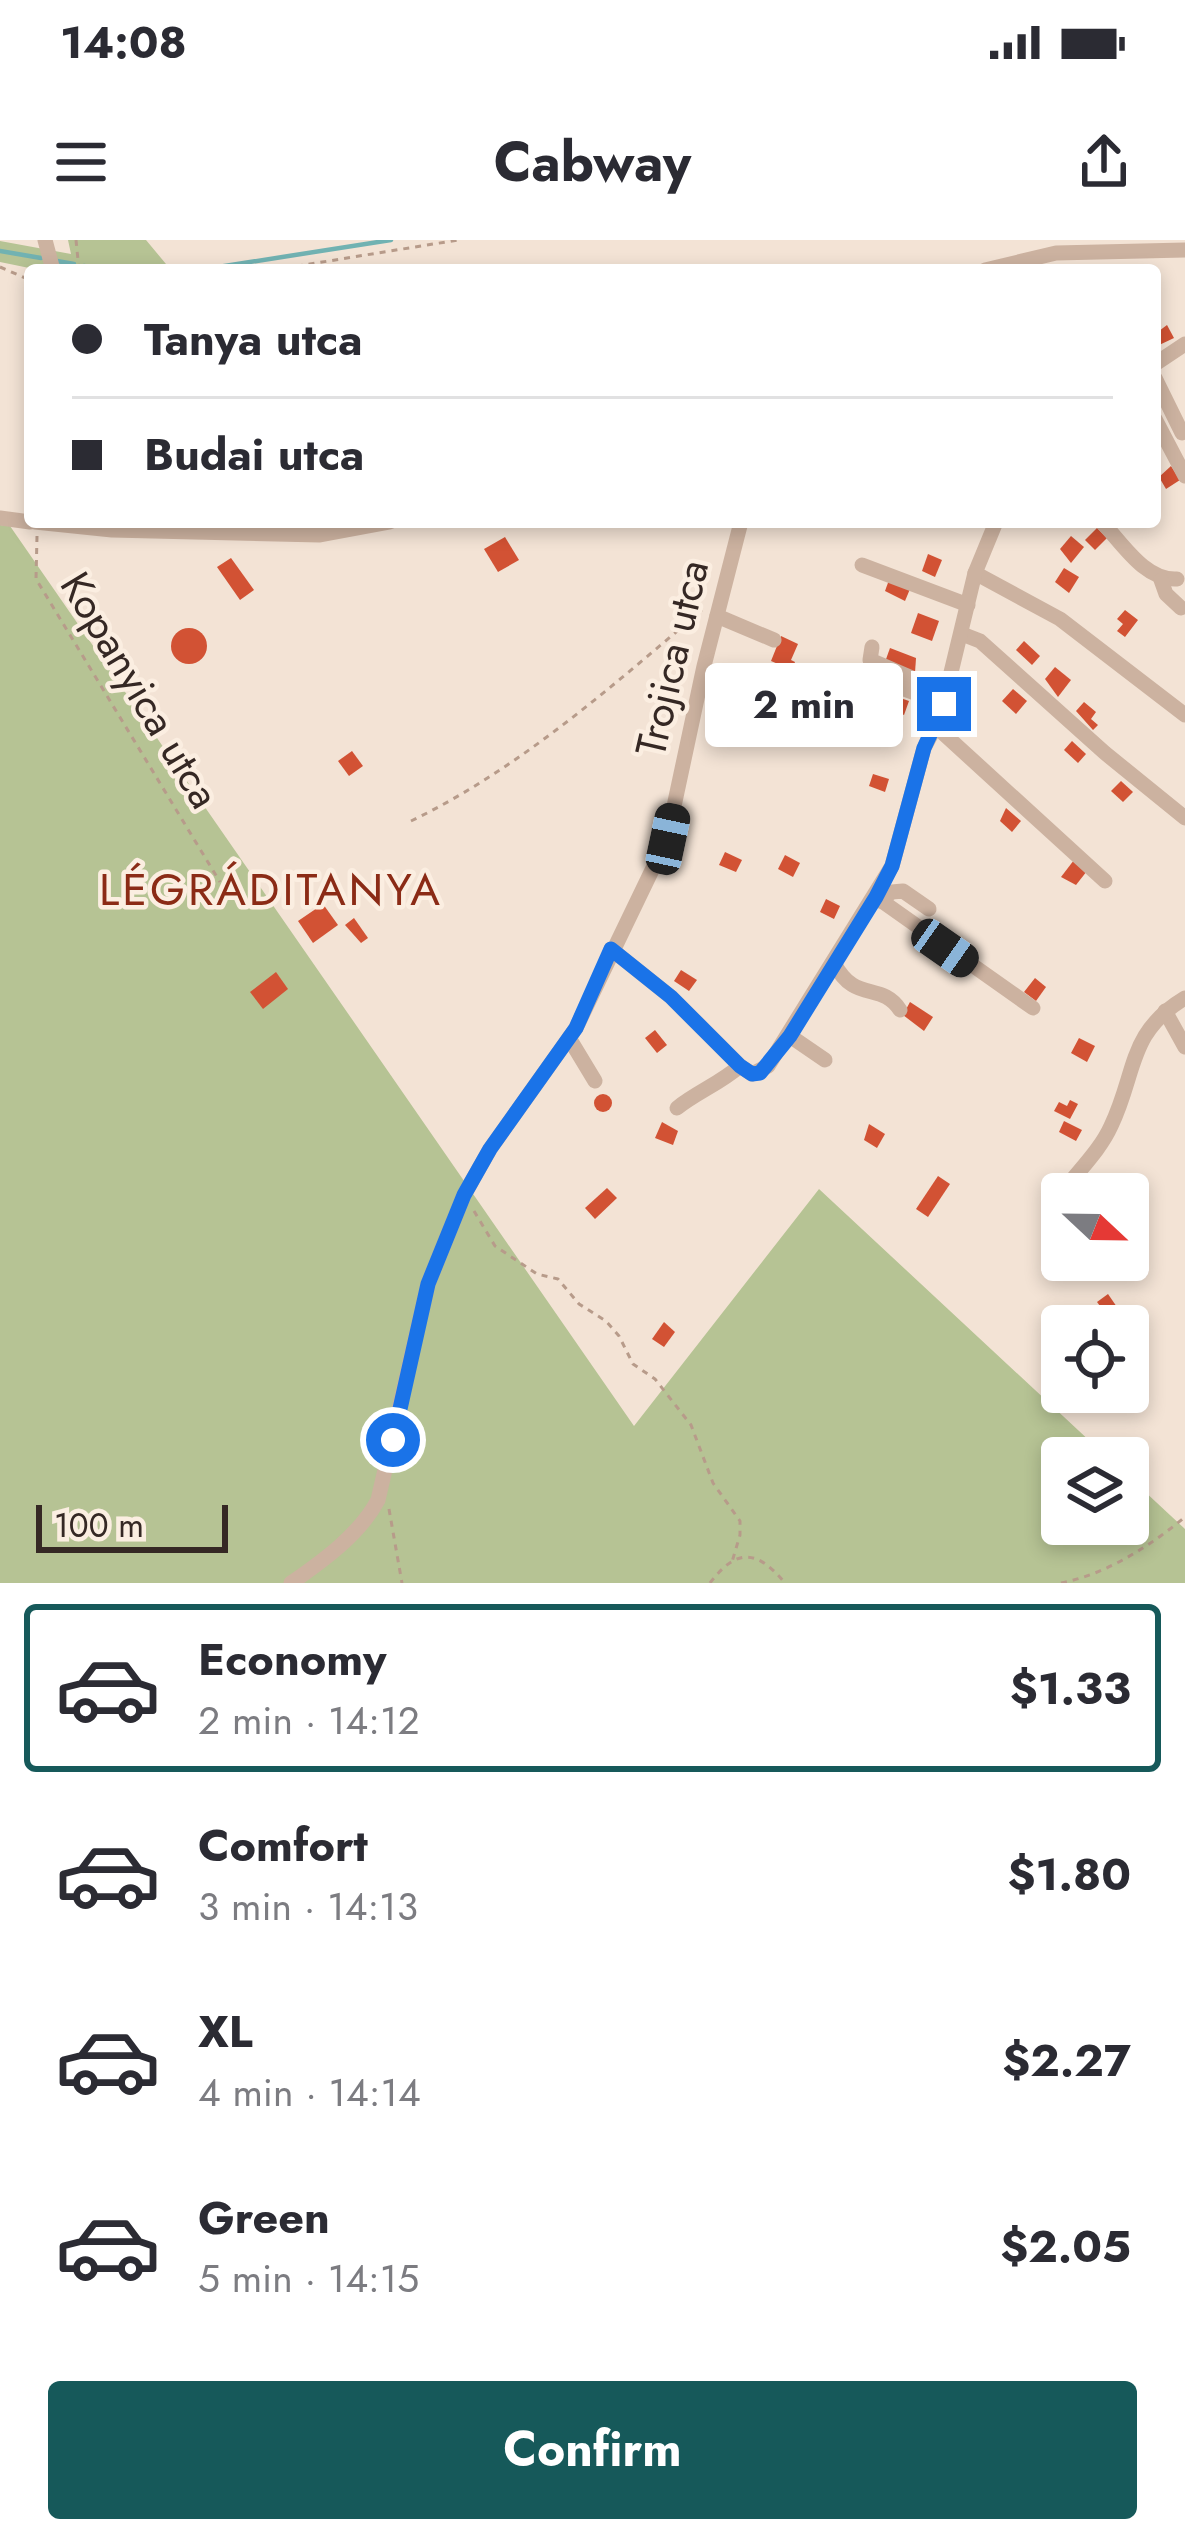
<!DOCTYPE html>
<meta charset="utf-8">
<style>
:root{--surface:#fff;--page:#f7f7f7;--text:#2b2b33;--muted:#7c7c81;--line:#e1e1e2;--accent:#16595a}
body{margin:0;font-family:Jost,sans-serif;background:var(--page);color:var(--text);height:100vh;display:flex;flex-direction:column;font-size:45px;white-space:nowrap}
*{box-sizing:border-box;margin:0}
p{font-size:39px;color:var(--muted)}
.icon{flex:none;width:66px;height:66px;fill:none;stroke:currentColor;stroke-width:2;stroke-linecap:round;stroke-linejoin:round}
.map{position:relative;height:1343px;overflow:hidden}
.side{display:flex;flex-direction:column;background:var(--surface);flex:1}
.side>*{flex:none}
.top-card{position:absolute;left:24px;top:24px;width:1137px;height:264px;border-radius:12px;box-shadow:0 6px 18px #0003;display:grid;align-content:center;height:264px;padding:0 48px;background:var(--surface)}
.needle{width:78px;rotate:112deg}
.buttons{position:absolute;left:1041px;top:933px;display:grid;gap:24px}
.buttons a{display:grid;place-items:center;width:108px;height:108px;border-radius:12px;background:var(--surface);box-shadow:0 6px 18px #0003;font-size:60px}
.scale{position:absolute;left:36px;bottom:30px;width:192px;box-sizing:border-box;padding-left:12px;border:6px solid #352824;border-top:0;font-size:33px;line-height:42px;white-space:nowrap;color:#352824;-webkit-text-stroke:9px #fbeee1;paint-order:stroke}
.end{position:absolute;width:54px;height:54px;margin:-27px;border:15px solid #1a73e8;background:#fff;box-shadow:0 0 0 6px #fff}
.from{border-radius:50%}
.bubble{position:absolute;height:84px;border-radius:12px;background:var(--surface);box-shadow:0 6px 18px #0003;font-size:39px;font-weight:700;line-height:84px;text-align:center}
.car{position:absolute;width:36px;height:72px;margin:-36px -18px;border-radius:15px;box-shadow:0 0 9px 3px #0007;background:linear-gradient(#222 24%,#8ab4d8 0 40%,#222 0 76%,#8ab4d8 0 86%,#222 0)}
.top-card b{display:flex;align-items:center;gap:42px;height:114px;font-size:45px}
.top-card b+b{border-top:3px solid var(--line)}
.top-card i{width:30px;height:30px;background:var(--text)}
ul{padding:21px 0 0;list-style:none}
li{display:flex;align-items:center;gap:36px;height:168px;margin:0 24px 18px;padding:0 24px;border:6px solid transparent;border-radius:12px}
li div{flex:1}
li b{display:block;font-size:45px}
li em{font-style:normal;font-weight:700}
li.selected{border-color:var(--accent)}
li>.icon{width:108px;height:108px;stroke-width:1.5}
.cta{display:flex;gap:24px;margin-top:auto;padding:24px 48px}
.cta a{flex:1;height:138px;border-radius:12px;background:var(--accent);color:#fff;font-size:48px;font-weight:700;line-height:138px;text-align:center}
.status{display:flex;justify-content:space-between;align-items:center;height:84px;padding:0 60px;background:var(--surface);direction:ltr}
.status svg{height:33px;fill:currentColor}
header{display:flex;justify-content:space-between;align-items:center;height:156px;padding:0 48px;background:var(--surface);font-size:54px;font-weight:700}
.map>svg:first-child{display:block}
.green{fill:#b6c394}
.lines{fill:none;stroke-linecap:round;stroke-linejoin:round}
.stream{stroke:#71b2b2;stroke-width:4.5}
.building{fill:#d25234}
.path{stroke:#b79b8a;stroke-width:3;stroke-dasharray:6 6;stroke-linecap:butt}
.minor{stroke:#ccb2a0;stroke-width:15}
.route{stroke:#1a73e8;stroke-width:15}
.labels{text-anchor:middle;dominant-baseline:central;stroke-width:9;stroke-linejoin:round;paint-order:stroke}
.street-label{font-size:42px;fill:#352824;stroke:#fbeee1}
.neighbourhood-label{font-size:45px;letter-spacing:3px;fill:#8b2b16;stroke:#fbeee1}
</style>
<div class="status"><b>14:08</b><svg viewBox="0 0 49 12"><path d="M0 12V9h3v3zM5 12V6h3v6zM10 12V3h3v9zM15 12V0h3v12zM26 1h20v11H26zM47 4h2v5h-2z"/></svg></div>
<header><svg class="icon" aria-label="menu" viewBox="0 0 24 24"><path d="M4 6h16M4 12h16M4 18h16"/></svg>Cabway<svg class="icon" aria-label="share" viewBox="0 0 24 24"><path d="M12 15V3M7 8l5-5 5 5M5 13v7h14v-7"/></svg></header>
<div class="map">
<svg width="1185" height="1343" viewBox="0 0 1185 1343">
<rect width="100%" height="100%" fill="#f3e3d5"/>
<g class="green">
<polygon points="68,0 146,0 171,30 39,30 0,22 0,1 71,14"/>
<polygon points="0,285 10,286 634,1186 819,949 1108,1218 1062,1218 1062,1284 1128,1284 1128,1236 1185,1289 1185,1343 0,1343"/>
</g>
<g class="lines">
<g class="stream">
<polyline points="0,11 41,18"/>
<polyline points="57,21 74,24"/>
<polyline points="84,26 99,30"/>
<polyline points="199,30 391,0"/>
</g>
</g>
<g class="building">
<polygon points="1167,85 1174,98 1155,107 1155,94"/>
<polygon points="1171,226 1180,240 1166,249 1159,237"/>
<polygon points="1097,288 1107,298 1095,310 1085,300"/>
<polygon points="1071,296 1084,307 1071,323 1060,309"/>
<polygon points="505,297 519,320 498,332 484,309"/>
<polygon points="928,314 942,320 935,337 922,331"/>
<polygon points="231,318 254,350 240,360 217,327"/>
<polygon points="1064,328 1079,337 1069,353 1055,342"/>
<polygon points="889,340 910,349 905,361 885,351"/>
<polygon points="1125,370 1138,380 1125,397 1117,391 1123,384 1117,379"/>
<polygon points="918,373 939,381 932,401 911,393"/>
<circle cx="189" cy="406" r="18"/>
<polygon points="781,396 798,404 791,420 795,422 792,430 771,421"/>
<polygon points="1024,401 1040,416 1032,425 1016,410"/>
<polygon points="890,408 916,418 915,433 885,422"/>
<polygon points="1055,427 1071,440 1058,457 1045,439"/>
<polygon points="876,435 893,441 889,454 909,461 904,475 869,457"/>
<polygon points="1013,449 1027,461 1016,474 1002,461"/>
<polygon points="1084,462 1096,472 1091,479 1098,485 1093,490 1076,471"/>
<polygon points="1072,501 1086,514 1078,523 1064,510"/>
<polygon points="352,511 363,526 349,536 338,521"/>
<polygon points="873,534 889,539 885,552 869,546"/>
<polygon points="1121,541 1133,552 1123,562 1111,551"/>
<polygon points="1006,568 1021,581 1012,592 1000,581"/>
<polygon points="725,612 742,620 736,632 719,625"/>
<polygon points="785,615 800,623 793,637 778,629"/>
<polygon points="1074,620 1087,631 1076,645 1061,637"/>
<polygon points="826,659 840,666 834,679 820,672"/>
<polygon points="323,664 338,685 313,703 298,681"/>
<polygon points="354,678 368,698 361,703 345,685"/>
<polygon points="681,730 697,740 689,751 674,741"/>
<polygon points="276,732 288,749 263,769 250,752"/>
<polygon points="1035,738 1046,747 1036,761 1024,752"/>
<polygon points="910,762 933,777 924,791 903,775"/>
<polygon points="655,790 667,805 657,813 645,798"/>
<polygon points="1079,798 1095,806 1087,822 1071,813"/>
<circle cx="603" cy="863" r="9"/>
<polygon points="1070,860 1078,864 1070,879 1054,871 1059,862 1067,866"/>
<polygon points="1064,881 1082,890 1076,901 1059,892"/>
<polygon points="662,882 678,891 673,905 655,898"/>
<polygon points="869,884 885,894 877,908 864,900"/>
<polygon points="938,936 950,944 928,977 916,969"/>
<polygon points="607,948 617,958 595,979 585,968"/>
<polygon points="1108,1054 1119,1070 1109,1078 1097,1062"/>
<polygon points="664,1082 675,1092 664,1107 652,1099"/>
</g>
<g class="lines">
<g class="path">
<polyline points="76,0 79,30"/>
<polyline points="0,27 30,40"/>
<polyline points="273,30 458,0"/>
<polyline points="37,296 36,339 220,642"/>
<path d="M411,581C519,529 611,447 702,370"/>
<polyline points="474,971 495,1006 537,1034 558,1039 579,1064 606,1081 619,1096 633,1124 655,1139 691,1185 713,1243 740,1281 740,1295 732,1322"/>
<polyline points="389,1269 402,1343"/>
<path d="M710,1343C738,1306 758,1311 785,1343"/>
<path d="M1061,1343C1107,1334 1150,1306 1185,1277"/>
</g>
<g class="minor">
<polyline points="45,0 53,30"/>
<polyline points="985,30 1056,13 1185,10"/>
<polyline points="1155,124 1185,104"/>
<polyline points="1155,138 1182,193"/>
<polyline points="1155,179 1185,236"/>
<polyline points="0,278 30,282"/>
<polyline points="35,282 112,290 320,295 390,282"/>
<path d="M1102,282C1122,303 1145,341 1177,339"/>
<polyline points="862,325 968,365"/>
<polyline points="975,333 1060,379 1185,475"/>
<polyline points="1161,340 1166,354 1181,368"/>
<polyline points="717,376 774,400"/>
<polyline points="962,394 980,401 1105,513 1185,578"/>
<polyline points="872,407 870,420 914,439 948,448"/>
<polyline points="896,446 944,464"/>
<polyline points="940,478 944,494 1105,641"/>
<polyline points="876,657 1033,768"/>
<polyline points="880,661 892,652 903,651 929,669"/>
<polyline points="611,709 671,757 740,826 752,834 768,826 892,626 924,508 940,478 975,333 996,282"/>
<path d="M834,723C855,764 881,741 900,770"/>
<polyline points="1165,771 1185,807"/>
<polyline points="790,796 825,820"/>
<polyline points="569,798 595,841"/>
<path d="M677,868C697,852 719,844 740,826"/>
<path d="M1072,940C1086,923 1102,906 1111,886C1137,832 1127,793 1185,758"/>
<path d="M291,1343C323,1321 360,1294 378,1260L428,1044L464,955L490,909L576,788L667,599L704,426L741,282"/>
</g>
</g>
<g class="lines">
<polyline class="route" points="393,1200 428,1044 464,955 490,909 576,788 611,709 671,757 740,826 752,834 760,833 790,796 876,657 892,626 924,508 944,464"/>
</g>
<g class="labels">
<g class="street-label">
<text transform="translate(672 418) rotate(-77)">Trojica utca</text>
<text transform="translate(140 450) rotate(59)">Kopanyica utca</text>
</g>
<g class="neighbourhood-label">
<text x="271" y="649">LÉGRÁDITANYA</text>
</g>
</g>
</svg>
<div class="buttons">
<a><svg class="needle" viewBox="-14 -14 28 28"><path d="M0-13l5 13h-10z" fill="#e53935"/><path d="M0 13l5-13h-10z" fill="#7c7c81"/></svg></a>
<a><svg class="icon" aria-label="locate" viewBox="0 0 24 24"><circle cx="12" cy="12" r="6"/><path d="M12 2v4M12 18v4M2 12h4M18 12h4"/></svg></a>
<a><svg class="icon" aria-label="layers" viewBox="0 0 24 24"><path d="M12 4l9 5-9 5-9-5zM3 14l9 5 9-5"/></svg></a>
</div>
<div class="scale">100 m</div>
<i class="end from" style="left:393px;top:1200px"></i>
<i class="end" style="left:944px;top:464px"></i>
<div class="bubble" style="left:705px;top:423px;width:198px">2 min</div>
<i class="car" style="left:668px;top:599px;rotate:12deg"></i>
<i class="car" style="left:945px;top:708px;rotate:125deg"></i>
<div class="top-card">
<b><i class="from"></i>Tanya utca</b>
<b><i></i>Budai utca</b>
</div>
</div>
<section class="side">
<ul>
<li class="selected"><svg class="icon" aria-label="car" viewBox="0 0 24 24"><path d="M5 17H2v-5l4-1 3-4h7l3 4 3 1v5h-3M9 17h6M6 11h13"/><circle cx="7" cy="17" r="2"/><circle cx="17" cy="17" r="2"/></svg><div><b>Economy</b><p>2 min · 14:12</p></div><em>$1.33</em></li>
<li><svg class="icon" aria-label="car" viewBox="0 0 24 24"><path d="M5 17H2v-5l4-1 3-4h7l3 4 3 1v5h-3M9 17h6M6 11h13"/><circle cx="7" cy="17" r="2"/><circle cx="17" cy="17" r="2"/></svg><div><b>Comfort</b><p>3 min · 14:13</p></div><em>$1.80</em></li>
<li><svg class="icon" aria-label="car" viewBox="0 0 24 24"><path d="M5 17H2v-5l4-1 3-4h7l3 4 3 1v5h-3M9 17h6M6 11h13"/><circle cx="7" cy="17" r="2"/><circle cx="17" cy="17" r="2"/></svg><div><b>XL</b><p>4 min · 14:14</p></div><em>$2.27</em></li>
<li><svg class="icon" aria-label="car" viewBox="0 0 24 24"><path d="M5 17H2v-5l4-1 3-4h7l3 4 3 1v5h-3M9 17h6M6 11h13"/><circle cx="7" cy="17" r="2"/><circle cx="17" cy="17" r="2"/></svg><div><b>Green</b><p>5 min · 14:15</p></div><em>$2.05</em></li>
</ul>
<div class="cta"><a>Confirm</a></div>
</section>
